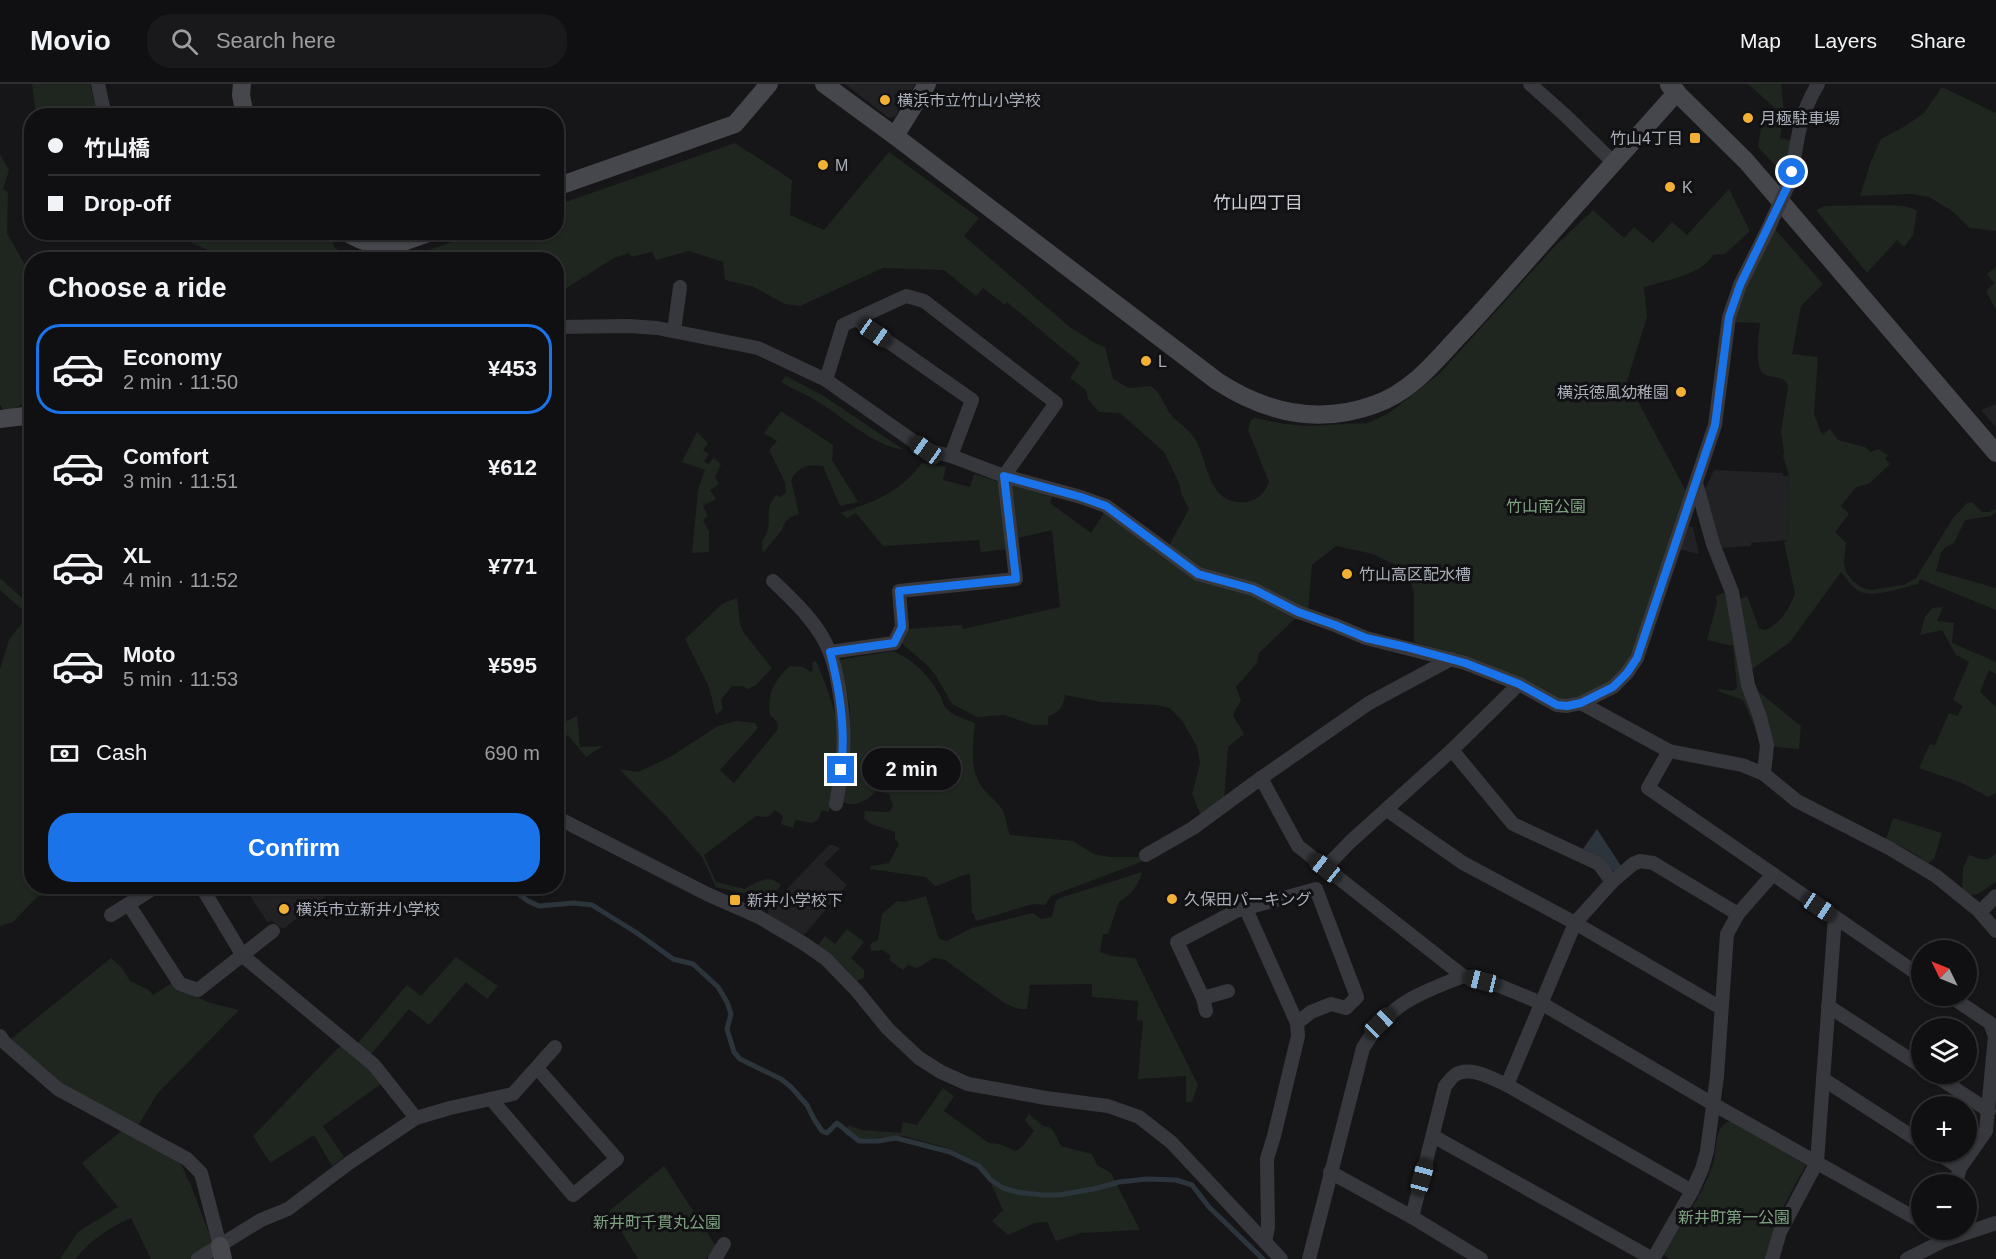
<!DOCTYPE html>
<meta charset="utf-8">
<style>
:root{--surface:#101012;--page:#19191b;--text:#f1f3f6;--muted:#9c9d9f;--line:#303032;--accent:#1a73e8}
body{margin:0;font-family:Helvetica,"Noto Sans JP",sans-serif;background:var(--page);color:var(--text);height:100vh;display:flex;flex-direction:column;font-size:22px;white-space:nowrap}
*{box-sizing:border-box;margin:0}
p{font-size:20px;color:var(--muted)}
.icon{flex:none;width:33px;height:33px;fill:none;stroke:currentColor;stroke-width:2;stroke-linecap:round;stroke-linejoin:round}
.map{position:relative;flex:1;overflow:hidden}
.drawer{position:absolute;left:24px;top:168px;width:540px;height:642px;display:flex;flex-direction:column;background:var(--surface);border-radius:24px;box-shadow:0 2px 4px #0004,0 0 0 2px var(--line)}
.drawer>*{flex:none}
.guide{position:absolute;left:24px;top:24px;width:540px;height:132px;border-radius:24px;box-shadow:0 2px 4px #0004,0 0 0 2px var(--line);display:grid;align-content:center;height:132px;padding:0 24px;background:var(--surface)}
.needle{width:39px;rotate:313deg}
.tools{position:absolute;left:1911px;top:856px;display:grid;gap:12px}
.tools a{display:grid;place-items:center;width:66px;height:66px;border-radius:50%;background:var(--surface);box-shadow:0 2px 4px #0004,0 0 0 2px var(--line);font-size:30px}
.end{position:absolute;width:27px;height:27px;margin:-14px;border:8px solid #1a73e8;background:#fff;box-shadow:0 0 0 3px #fff}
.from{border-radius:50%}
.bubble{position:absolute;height:42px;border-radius:21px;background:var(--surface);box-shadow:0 2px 4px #0004,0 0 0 2px var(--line);font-size:20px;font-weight:700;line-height:42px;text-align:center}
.car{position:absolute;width:18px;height:36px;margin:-18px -9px;border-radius:8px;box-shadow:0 0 4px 2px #0007;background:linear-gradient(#222 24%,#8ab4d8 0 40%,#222 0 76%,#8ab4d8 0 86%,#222 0)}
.guide b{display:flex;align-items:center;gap:21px;height:57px;font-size:22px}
.guide b+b{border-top:2px solid var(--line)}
.guide i{width:15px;height:15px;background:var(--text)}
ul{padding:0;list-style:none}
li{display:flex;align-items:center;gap:18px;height:90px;margin:0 12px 9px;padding:0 12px;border:3px solid transparent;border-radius:24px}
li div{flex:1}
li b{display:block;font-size:22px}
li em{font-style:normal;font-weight:700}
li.current{border-color:var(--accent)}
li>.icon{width:54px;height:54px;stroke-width:1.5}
h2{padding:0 24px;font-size:27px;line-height:72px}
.pay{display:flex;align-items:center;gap:15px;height:66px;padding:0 24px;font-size:22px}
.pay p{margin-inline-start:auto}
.cta{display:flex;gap:12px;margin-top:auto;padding:12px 24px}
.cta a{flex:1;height:69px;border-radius:24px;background:var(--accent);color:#fff;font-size:24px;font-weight:700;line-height:69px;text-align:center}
header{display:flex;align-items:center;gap:36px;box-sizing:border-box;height:84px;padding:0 30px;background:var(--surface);border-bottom:2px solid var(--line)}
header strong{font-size:28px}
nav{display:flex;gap:33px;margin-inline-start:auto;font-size:21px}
.search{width:420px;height:54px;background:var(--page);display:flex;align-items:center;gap:15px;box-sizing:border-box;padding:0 21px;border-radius:24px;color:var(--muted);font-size:22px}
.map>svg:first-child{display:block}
.built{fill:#222225}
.green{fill:#1e261f}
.water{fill:#2c353c}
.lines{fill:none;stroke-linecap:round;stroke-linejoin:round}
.stream{stroke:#2c353c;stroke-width:5}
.street{stroke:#37383d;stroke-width:14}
.secondary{stroke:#45474d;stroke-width:18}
.street-bridge{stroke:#37383d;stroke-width:14}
.route{stroke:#1a73e8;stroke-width:8}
.poi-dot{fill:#f2b134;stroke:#111113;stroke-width:2}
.labels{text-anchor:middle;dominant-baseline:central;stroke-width:6;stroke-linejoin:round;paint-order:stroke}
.poi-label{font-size:16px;fill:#a8adb8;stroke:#111113;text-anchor:start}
.park-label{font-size:16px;fill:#7fa381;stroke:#111113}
.neighbourhood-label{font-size:18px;fill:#c9ccd4;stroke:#111113}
</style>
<header>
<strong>Movio</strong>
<div class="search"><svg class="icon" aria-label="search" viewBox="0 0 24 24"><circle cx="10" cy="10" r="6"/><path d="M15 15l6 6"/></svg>Search here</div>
<nav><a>Map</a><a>Layers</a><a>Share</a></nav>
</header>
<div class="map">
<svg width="1996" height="1175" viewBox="0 0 1996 1175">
<rect width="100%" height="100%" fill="#161618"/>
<g class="built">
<polygon points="845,0 915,0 895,33 889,34"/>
<polygon points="1996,320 1996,343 1981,326"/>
<polygon points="1714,386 1782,389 1784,392 1789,391 1788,456 1751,459 1751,462 1720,464 1704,407"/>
<polygon points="1685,442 1693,443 1699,470 1678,465"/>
<polygon points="829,761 833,761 840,764 824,780 847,801 804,851 772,834 768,830 769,824"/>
<polygon points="244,803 338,803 283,845 271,836 268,839"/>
</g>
<g class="green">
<polygon points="32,0 90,0 98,31 36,31"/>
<polygon points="1748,0 1781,0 1784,28 1780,54 1793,57 1786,93 1758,63 1761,44 1776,25"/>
<polygon points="1942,3 1996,29 1996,147 1970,144 1952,127 1929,113 1911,110 1860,112 1870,80 1881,55 1907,41 1924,29"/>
<path d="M735,59L792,96L790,131L824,146L889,68L979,134L964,152L1072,245C1085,251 1091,259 1105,263L1113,295L1129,304L1151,302C1164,312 1163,322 1172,332C1180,340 1189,345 1195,355C1210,381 1207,421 1246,418C1258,417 1265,408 1269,398L1248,346L1251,336L1255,334L1285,340L1307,342L1368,339L1389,329L1440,289L1555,162L1593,126L1624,154L1634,143L1653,159L1672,138L1687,151L1729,105L1750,147L1725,170L1713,171C1703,190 1664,197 1644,203L1647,233L1627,297L1687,409L1657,505L1624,586L1606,602L1578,619L1556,618L1466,578L1414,558V508L1407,487L1373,470L1336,462L1312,481L1308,526L1297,533L1259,569L1257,579L1236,603L1241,616L1233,631L1244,650L1228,663L1224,717L1202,734L1192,710L1200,679L1197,663L1183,638L1170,624L1156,621L1101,618L1065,611C1063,623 1060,628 1048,632V641H1033L1004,631L977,633L952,620L936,592L926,580L900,558L906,545L962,541L963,545L1060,523L1052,446L1018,454L1009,403L1014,398L1053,410L1050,419L1091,449L1105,427L1165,469L1189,425L1181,409L1180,401L1164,368L1120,329L1099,328L1088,315L1086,306L1070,294L1080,279L1007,218L1005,221L983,204L976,212L944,186L883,184L800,222L785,220L754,203L725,196L723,178L689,167L656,176L652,168L631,173L629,169L614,174L557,210L556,176H400L478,149L556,148L557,121Z"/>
<polygon points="0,70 9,86 3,105 8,108 7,149 25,181 27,197 32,198 31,311 19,322 5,328 0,321"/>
<path d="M1873,121C1886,122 1906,119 1917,127L1913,151L1904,163L1897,156L1867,189L1816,126L1825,122Z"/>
<path d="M1775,145L1823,200L1801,222L1792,270L1818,273L1814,330L1822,351L1830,345L1838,356L1865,363L1871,368L1878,365L1888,371L1885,375L1890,380L1870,399L1855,404L1841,422L1849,430L1835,448L1846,459L1844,478L1846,488L1853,497L1862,504L1871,506L1904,501L1916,494L1953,434L1967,419L1972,418L1982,428H1989L1996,425V428L1991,432L1965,436L1954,459L1946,463L1941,468L1936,487L1996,504V526L1920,495L1918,500C1904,503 1873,514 1861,508C1852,504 1847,495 1841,488L1790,558L1748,588L1737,516L1747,512L1759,544L1765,546C1781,539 1788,526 1795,510L1784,458L1788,456L1789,391L1783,372L1784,368L1781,348L1788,302C1783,288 1767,297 1761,287C1755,276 1759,251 1760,239L1734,238L1747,200Z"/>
<polygon points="169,149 327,149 332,153 334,163 351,175 229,175"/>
<polygon points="1996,183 1996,223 1995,224 1986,207 1994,199 1987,190"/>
<path d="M786,292L822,311L904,366C873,362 841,331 815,316C804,309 792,305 781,298Z"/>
<path d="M781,327L833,361L832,376L858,418L840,422L823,382C808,380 799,382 791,396L799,430L791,433L785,438L782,446L763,469C760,452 765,457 768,445C771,428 764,428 776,411L780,413L786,409L785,398L769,366L777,357L764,349Z"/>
<polygon points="697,348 708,359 703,366 709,370 704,377 708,380 714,374 721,380 715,393 719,400 710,406 716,415 703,422 708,432 703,436 709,448 709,468 692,469 698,406 705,386 682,378"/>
<path d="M922,379L946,383L943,396L970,403L974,390L996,397L1001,402L1009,465L981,468L979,456L883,462L856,429L847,434L841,429C876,417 899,409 922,379Z"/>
<polygon points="0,494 31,522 32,802 61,803 47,810 37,813 13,838 0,842 0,585 9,556 28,531 0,506"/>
<polygon points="1728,507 1762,660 1743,616 1718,607 1720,605 1732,607 1737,604 1733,562 1707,556 1717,519 1716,512"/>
<polygon points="737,514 740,540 744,549 772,584 755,602 747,605 742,602 732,602 721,616 723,625 716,631 709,603 685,555 722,520"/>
<polygon points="1943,523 1937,537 1954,539 1952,559 1996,578 1996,590 1989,586 1980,608 1996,623 1996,709 1988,713 1962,699 1919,684 1930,660 1935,661 1949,629 1957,632 1963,622 1953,616 1969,578 1956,571 1942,546 1920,551 1925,533 1932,524"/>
<path d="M893,567C913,575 930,593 940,611C942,615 943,621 946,624C952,632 966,635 975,639C973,660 969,685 982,703C988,712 999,718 1004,729C1006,736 1007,743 1010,751L1073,757L1094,770L1109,773H1149V775L1051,812L1045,821L1033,820L976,837L974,830L972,829L970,790C960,790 947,800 935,802L926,793L870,785L871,782L889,779L899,760L895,755V748L871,740L864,734L865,727L889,728L893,722L889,710L876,707C868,716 855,724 843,718L848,664L850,623L838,576Z"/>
<path d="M816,577C824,594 837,629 838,649C840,673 834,704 829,728L822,726L818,736L812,739L795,736L793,744L781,740L783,732L775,726L768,733L756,732L704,771L716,798L745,805C758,797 769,790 781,801L764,822L751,811L716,803L702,773L667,733L619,685L638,688L670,673L718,642L737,637L755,639L758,644L720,686L734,699L778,645L777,638L770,631C767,609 774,597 790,582L803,583L811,588L813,585L812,579Z"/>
<polygon points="1750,601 1801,642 1799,665 1768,662"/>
<polygon points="577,632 580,663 603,662 586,673 568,651 566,652 558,641"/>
<polygon points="1893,734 1942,749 1934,775 1928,779 1908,766 1886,755"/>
<path d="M1996,769V798C1983,805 1977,817 1962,807L1963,784L1969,771C1981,775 1987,779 1996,769Z"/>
<path d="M1142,788C1138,802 1132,810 1119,818L1108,850H1103L1100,868L1112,872L1135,874L1198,1001L1192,1018H1186V992L1138,995L1143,937L1137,936L1138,917L1092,913V900L1030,901L1027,925C1018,926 1010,922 1003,918L945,876L934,874L917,884L908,881L903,886L889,876L891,872L883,866L871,867L870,860L878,856L882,830L897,817L905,818L926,812L939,855L947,857L972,844L1033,829L1041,835L1052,833L1056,817L1060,814Z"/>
<polygon points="847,845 864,858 851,874 864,886 864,894 857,897 841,880 818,861 825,852 835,860"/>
<polygon points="456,873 498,902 487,915 466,898 429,941 409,925 371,970 358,959 407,901 421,912"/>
<polygon points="111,874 122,884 130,897 149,906 153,911 172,899 177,907 193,911 207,918 239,926 157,1010 138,1042 55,996 11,955"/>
<polygon points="343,961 370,984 382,999 323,1042 344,1073 332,1082 314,1051 270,1079 253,1052 336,966"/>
<polygon points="943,1004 954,1012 944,1027 989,1059 999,1060 1016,1067 1022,1063 1034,1047 1025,1036 1029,1030 1043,1042 1049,1043 1054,1048 1061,1062 1092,1070 1097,1081 1111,1089 1140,1146 1081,1149 1056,1157 1047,1138 1035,1139 1008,1151 992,1137 1003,1126 991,1100 995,1097 980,1080 950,1065 904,1052 859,1055 845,1051 848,1041 862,1046 901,1049 903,1038 917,1041"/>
<path d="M1727,1038H1731L1806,1081C1789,1111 1772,1141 1766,1175H1669L1662,1169C1680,1141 1702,1113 1713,1080C1718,1067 1713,1046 1727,1038Z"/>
<path d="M124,1045C143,1055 169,1064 182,1082C185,1087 186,1093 190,1099L213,1160L190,1175H151L131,1134C109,1143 90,1157 75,1175H60L78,1148L118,1123L82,1079Z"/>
<polygon points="664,1082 717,1164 705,1175 638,1175 609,1127"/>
</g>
<polygon class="water" points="1597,745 1621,782 1615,787 1610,786 1604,775 1583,765"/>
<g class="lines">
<polyline class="stream" points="508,802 528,817 539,822 574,819 592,821 637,849 673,875 693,880 718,903 727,918 731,930 727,945 734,968 740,975 781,995 791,1003 807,1021 814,1035 822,1047 827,1049 837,1039 859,1057 878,1057 896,1054 950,1068 979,1082 991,1096 1003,1104 1017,1108 1042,1111 1058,1111 1094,1105 1119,1098 1147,1095 1176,1096 1192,1101 1209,1123 1263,1175"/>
<g class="street">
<polyline points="98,0 105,32"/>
<polyline points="1530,0 1566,32 1614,79"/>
<path d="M1791,95C1797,59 1798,33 1818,0"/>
<polyline points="856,235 972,316 951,372"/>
<polyline points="556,243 629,242 657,244 758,264 826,296 926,366 951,372 1004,392 1081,413 1106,422 1198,490 1253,505 1298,528 1335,541 1366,554 1465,579 1519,600 1557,621 1567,622 1581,619 1613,603 1627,589 1637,574 1715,341 1729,233 1740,201 1768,145"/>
<polyline points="674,247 680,203"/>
<polyline points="826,296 843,241 906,212 924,217 1056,319 1004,392 1016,495 899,507 902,543 894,559 830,568"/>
<polyline points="1696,399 1713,460 1732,508 1748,601 1760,633 1767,661 1764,690"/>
<path d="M773,497C794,517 820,541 830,569C840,595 845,642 843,669C842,686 839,703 836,720"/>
<polyline points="1581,619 1669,667 1742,681 1764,690 1797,717 1889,764 1936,792 1978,826 1996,847"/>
<polyline points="1452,666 1513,740 1599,780 1612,798"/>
<polyline points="1669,667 1648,704 1922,893"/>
<polyline points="1261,694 1298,762 1463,892 1500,902 1541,919 1713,1020 1922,1138"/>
<polyline points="1387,726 1463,779 1575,839 1721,924"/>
<polyline points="556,733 707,810 759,833 803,859 826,875 857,907 888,945 919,974 941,988 968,1000 1046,1014 1108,1022 1139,1033 1171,1058 1281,1175"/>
<polyline points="1146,771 1193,744 1261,694 1369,619 1451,575"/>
<polyline points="1325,784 1350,758 1452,666 1519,600"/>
<polyline points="201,802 243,872 374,981 416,1034"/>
<polyline points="129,821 180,900 198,906 273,847"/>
<polyline points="1246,825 1297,939 1298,952 1274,1052 1267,1075 1268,1143 1265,1158"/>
<polyline points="1978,826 1983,825 1996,812"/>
<polyline points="111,831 157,802"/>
<polyline points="1950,912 1990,939 1995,952 1986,1047 1960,1084 1955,1101"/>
<polyline points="1203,914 1228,907"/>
<polyline points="1828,922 1922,983"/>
<polyline points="1206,927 1203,914 1177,858 1236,827 1316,805 1357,913 1346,924 1331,920 1311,928 1297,939"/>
<polyline points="0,952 4,958 58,1005 187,1075 201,1089 220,1162"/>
<polyline points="1933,990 1989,1027"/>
<polyline points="1823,995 1922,1059"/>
<polyline points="1507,1001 1575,839 1612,798 1633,780 1640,777 1653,779 1738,830"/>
<polyline points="491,1015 573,1111 617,1075 537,984"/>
<polyline points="1433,1052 1653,1175"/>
<polyline points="1936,1068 1960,1084"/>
<polyline points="1330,1088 1412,1133 1481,1175"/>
<path d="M1412,1133L1445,1002C1448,999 1451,994 1455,991C1470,981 1493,995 1507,1001L1692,1107"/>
<polyline points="198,1175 261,1136 288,1125 349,1079 416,1034 450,1024 513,1010 555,963"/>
<polyline points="715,1175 724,1160"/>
<path d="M1309,1175L1363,964C1391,918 1415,912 1463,892"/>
<polyline points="1653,1175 1692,1107 1702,1085 1707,1067 1717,992 1727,850 1738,830 1773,790"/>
<polyline points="1772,1175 1780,1148 1817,1078 1835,833"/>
<polyline points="1907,1175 1945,1156 1996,1139"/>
</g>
<g class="secondary">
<polyline points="242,0 241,11 245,32"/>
<path d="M824,0L895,52L1217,297C1266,329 1320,341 1376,320C1410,308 1432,281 1456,255C1479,231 1501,206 1523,181C1574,123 1626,65 1677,8"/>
<polyline points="1669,1 1746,77 1996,369"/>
<polyline points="895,52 927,0"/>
<polyline points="556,103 735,40 769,0"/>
<path d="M346,148C380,169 396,161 431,148"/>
<polyline points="0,335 32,331"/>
<polyline points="220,1162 223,1175"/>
</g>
<polyline class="street-bridge" points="1768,145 1791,95"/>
</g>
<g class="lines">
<path class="route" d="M841,686C846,646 840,606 830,568L894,559L902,543L899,507L1016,495L1004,392L1081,413L1106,422L1198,490L1253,505L1298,528L1335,541L1366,554L1406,563L1465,579L1519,600L1557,621L1567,622L1581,619L1613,603L1627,589L1637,574L1715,341L1729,233L1740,201L1791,95L1792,88"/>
</g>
<g class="poi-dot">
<circle cx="885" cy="16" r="6"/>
<circle cx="1748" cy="34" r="6"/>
<rect x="1689" y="48" width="12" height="12" rx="3"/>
<circle cx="823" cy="81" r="6"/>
<circle cx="1670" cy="103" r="6"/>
<circle cx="1146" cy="277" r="6"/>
<circle cx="1681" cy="308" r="6"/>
<circle cx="1347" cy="490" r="6"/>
<circle cx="1172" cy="815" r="6"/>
<rect x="729" y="810" width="12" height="12" rx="3"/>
<circle cx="284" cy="825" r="6"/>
</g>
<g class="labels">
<g class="poi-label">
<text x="897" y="16">横浜市立竹山小学校</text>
<text x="1760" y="34">月極駐車場</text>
<text x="1683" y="54" text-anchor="end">竹山4丁目</text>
<text x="835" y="81">M</text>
<text x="1682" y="103">K</text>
<text x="1158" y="277">L</text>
<text x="1669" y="308" text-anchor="end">横浜徳風幼稚園</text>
<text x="1359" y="490">竹山高区配水槽</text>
<text x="1184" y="815">久保田パーキング</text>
<text x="747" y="816">新井小学校下</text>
<text x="296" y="825">横浜市立新井小学校</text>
</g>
<g class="park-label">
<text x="1546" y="422">竹山南公園</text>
<text x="1734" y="1133">新井町第一公園</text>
<text x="657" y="1138">新井町千貫丸公園</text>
</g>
<g class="neighbourhood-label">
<text x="1258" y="119">竹山四丁目</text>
</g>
</g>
</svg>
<div class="tools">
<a><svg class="needle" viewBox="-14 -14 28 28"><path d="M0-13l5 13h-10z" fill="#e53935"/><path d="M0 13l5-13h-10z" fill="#9c9d9f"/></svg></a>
<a><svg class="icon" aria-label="layers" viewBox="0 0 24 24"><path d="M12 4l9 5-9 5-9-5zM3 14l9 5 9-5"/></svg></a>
<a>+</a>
<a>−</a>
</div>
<i class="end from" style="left:1792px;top:88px"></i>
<i class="end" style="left:841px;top:686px"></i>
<div class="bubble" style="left:862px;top:664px;width:99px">2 min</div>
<i class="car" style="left:875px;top:249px;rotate:125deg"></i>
<i class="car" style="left:926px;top:366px;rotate:305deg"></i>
<i class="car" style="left:1325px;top:784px;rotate:309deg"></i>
<i class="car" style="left:1819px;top:823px;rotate:124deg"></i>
<i class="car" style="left:1482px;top:897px;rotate:284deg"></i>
<i class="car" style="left:1380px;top:939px;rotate:46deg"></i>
<i class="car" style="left:1422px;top:1093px;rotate:15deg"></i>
<div class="guide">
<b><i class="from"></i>竹山橋</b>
<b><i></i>Drop-off</b>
</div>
<section class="drawer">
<h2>Choose a ride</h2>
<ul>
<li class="current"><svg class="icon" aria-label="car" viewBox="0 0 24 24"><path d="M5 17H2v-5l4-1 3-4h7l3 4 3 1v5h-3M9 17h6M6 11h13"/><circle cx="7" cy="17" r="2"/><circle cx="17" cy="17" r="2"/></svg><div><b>Economy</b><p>2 min · 11:50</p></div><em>¥453</em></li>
<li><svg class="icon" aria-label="car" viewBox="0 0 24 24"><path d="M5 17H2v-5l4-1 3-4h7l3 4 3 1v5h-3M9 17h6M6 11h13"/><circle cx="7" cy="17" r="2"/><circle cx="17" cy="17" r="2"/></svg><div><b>Comfort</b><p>3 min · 11:51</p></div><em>¥612</em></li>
<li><svg class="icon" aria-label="car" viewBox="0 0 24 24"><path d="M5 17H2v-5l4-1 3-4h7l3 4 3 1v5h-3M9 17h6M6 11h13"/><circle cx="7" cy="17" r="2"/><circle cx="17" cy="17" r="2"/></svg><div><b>XL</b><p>4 min · 11:52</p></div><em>¥771</em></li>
<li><svg class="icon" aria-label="car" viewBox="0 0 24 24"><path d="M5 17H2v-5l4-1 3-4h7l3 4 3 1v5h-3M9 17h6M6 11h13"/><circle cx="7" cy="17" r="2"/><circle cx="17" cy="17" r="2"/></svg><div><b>Moto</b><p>5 min · 11:53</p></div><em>¥595</em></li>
</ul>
<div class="pay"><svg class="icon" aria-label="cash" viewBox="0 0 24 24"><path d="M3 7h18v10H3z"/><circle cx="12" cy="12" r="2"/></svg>Cash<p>690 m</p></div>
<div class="cta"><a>Confirm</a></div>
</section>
</div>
